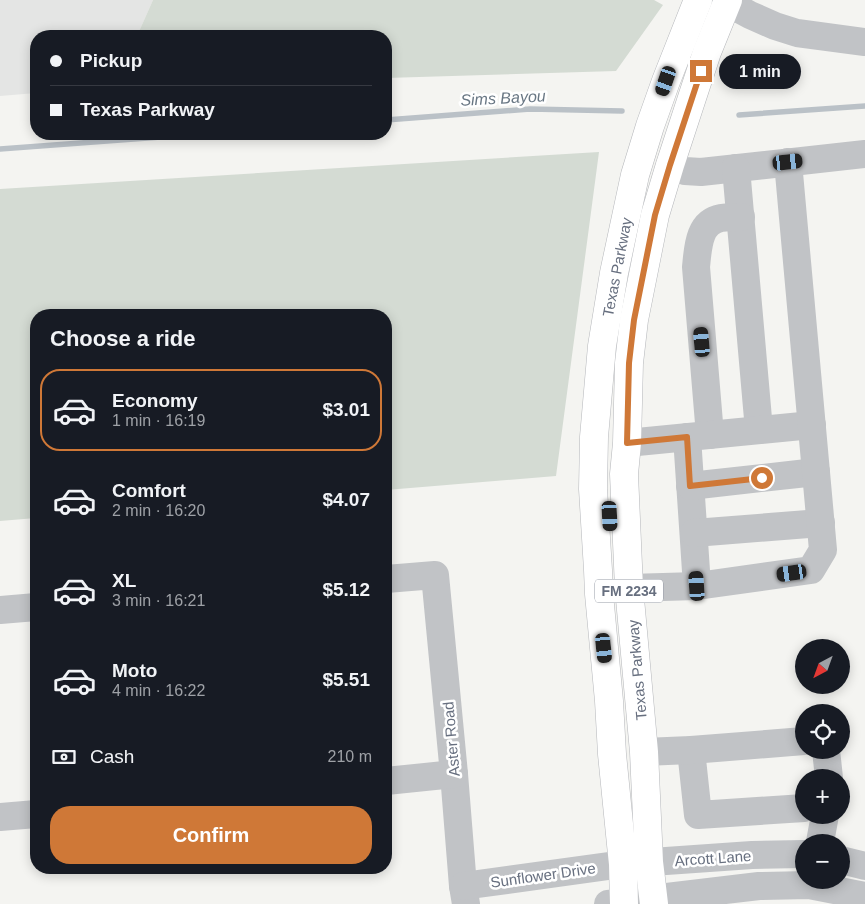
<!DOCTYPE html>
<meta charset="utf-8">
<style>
:root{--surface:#171b24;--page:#242831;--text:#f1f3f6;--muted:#9ea1a6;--line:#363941;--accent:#cf7837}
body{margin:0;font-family:Helvetica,sans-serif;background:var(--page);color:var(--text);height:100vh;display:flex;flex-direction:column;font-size:19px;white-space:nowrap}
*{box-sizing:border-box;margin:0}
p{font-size:16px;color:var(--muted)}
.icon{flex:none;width:28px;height:28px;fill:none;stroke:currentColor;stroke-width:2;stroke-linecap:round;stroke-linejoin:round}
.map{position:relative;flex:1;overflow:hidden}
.panel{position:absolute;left:30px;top:309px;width:362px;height:565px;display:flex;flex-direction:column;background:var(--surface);border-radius:20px;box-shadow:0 2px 12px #0003}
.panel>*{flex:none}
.top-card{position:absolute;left:30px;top:30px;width:362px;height:110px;border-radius:20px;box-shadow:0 2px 12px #0003;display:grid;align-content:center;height:110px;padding:0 20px;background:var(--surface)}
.needle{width:32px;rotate:221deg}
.tools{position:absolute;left:795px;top:639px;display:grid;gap:10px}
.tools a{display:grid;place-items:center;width:55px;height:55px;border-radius:50%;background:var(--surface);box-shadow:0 2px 12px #0003;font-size:25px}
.end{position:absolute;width:22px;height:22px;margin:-11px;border:6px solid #cf7837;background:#fff;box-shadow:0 0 0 2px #fff}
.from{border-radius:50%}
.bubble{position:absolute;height:35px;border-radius:18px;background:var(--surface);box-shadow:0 2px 12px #0003;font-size:16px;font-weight:700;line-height:35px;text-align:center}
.car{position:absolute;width:15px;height:30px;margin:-15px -8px;border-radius:6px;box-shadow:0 0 4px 1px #0007;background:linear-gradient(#222 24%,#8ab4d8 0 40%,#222 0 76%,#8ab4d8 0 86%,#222 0)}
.top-card b{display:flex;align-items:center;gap:18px;height:48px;font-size:19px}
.top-card b+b{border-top:1px solid var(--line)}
.top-card i{width:12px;height:12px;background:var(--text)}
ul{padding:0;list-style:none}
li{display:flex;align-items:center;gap:15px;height:82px;margin:0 10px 8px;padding:0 10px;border:2px solid transparent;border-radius:20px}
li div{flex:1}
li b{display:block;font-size:19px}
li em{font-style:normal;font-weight:700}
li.current{border-color:var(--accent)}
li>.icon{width:45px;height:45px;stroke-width:1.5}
h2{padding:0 20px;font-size:22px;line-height:60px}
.pay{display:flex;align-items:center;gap:12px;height:55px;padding:0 20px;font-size:19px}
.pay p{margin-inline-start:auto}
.primary-button{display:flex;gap:10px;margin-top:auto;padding:10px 20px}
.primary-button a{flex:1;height:58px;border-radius:20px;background:var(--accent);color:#fff;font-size:20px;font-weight:700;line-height:58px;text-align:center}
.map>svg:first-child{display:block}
.built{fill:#e4e5e4}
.green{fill:#d4dbd3}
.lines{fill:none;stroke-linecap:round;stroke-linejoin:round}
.stream{stroke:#bac1c7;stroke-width:5.5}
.major-casing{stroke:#b4b6ba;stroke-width:29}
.minor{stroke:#c1c3c6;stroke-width:28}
.major{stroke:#fff;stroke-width:28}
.route{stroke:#cf7837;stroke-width:6}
.labels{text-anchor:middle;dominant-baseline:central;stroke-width:5;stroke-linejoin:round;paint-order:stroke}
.shield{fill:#fff;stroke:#959aa5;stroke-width:1}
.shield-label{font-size:14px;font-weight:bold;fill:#676f7f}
.street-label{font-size:15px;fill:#676f7f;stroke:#fff}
.water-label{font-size:16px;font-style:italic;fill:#687683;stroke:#fff}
</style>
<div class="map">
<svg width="865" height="904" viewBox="0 0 865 904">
<rect width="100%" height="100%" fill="#f4f4f1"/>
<polygon class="built" points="0,0 153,0 137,36 36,36 36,93 0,96"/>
<g class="green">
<polygon points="153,0 654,0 663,5 616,71 386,78 386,36 137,36"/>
<polygon points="599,152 556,476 386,490 386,315 36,315 36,518 0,521 0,189"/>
</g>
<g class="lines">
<g class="stream">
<polyline points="739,115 865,106"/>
<polyline points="386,120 530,109 622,111"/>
<polyline points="0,149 201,134"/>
</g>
<defs>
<g id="major">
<polyline points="624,904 623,864 612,754 609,701 599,594 598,570 593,489 594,437 602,346 614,273 635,175 650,126 666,81 698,0"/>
<polyline points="654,904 649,862 644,752 629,588 624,474 627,443 629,363 634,320 655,215 670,165 707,52 728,0"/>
</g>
</defs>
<use href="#major" class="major-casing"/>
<g class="minor">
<polyline points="722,0 750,15 775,26 797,33 865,42"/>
<polyline points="670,165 685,171 701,172 865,154"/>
<polyline points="736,168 759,430"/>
<path d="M710,435L696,267C698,249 698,222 721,218C727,217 734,217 741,217"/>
<polyline points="687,437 697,586"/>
<polyline points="627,443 812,425"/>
<polyline points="690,486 816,472"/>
<polyline points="694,533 821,523"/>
<polyline points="386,579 435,575 454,774 463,886 466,904"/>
<polyline points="629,588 697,586 811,570 823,550 788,162"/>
<polyline points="0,610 36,607"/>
<polyline points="691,750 698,815 804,808"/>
<polyline points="826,750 829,778"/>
<polyline points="644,752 691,750 804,741"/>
<polyline points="386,781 454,774"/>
<polyline points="0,817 36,814"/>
<polyline points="820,842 825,815"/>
<polyline points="841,860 865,866"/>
<polyline points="463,886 623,864 752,855 804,854"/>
<polyline points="608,904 759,886 809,885 865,896"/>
</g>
<use href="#major" class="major"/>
</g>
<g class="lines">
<polyline class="route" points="701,71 670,165 655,215 634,320 629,363 627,443 687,437 690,486 762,478"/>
</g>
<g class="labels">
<rect class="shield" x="595" y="579.5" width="68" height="23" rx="4"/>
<g class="shield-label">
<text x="629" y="591">FM 2234</text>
</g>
<g class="street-label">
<text transform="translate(617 267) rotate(-79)">Texas Parkway</text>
<text transform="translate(637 670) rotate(-95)">Texas Parkway</text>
<text transform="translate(451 739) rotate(-95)">Aster Road</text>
<text transform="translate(713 858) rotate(-4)">Arcott Lane</text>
<text transform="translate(543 875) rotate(-8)">Sunflower Drive</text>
</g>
<g class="water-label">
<text transform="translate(503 98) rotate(-3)">Sims Bayou</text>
</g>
</g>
</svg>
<div class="tools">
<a><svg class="needle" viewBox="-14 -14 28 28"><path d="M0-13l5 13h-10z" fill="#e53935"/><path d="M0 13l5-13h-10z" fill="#9ea1a6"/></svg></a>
<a><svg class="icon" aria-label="locate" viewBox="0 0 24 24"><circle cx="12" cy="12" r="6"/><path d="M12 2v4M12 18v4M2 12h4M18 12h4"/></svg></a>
<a>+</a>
<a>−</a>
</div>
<i class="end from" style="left:762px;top:478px"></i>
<i class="end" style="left:701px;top:71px"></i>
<div class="bubble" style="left:719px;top:54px;width:82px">1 min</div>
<i class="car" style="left:666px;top:81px;rotate:199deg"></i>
<i class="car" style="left:788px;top:162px;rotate:84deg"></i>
<i class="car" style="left:702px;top:342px;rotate:355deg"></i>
<i class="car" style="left:610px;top:516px;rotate:177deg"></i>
<i class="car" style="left:792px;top:573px;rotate:262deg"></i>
<i class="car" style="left:697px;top:586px;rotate:356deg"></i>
<i class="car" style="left:604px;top:648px;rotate:174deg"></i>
<div class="top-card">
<b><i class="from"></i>Pickup</b>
<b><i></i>Texas Parkway</b>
</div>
<section class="panel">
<h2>Choose a ride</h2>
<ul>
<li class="current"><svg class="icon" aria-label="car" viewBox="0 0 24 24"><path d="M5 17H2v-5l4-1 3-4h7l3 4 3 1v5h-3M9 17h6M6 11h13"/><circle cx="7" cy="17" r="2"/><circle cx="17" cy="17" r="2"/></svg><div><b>Economy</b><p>1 min · 16:19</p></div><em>$3.01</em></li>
<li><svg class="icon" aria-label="car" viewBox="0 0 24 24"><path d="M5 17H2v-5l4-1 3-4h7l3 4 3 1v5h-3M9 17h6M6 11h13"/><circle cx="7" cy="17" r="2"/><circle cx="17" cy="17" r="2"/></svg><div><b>Comfort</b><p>2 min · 16:20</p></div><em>$4.07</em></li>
<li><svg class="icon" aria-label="car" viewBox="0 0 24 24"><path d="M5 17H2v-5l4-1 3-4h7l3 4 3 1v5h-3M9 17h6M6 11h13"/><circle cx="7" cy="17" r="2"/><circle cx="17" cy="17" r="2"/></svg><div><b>XL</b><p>3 min · 16:21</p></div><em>$5.12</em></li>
<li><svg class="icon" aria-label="car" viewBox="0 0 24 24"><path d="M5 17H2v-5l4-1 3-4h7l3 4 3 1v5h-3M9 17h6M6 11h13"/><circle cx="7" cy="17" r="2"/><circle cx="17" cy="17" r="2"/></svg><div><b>Moto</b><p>4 min · 16:22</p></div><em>$5.51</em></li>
</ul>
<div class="pay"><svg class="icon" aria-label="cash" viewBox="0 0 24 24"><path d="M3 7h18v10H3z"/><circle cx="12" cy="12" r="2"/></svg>Cash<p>210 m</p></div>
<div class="primary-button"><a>Confirm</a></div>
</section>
</div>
